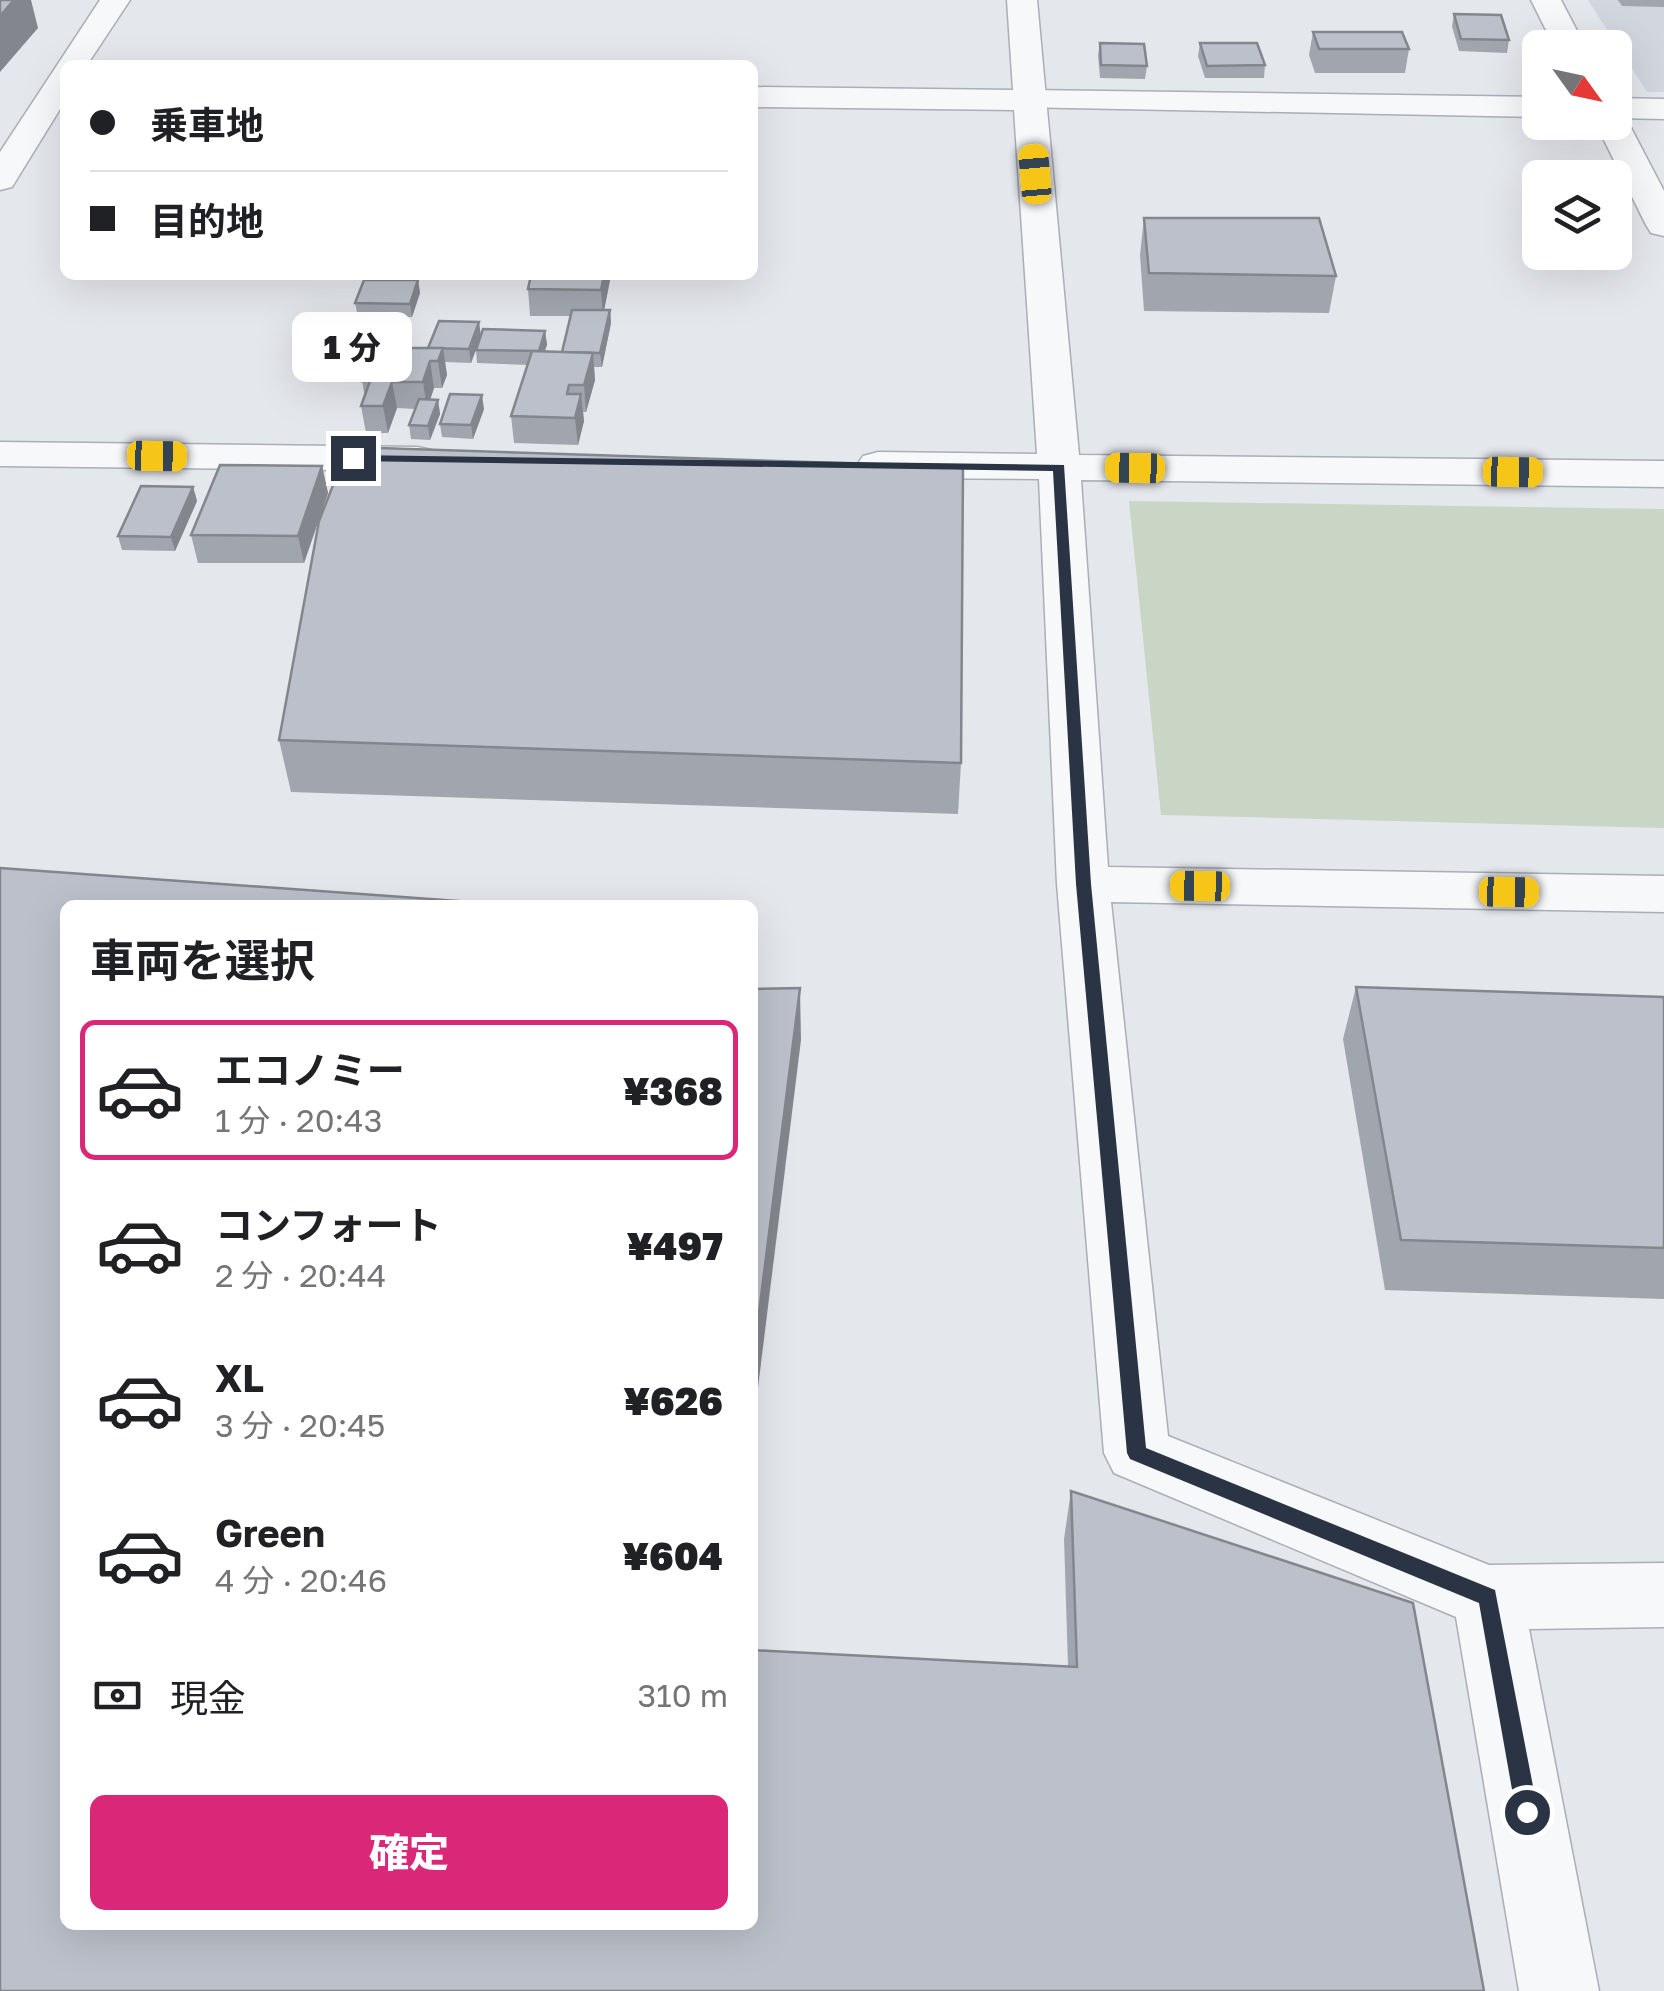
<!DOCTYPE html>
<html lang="ja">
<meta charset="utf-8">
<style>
:root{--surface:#fff;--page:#f2f2f2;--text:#202124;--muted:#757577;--line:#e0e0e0;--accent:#db2777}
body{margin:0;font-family:"Golos Text","Noto Sans JP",sans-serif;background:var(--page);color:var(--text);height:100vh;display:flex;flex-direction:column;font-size:38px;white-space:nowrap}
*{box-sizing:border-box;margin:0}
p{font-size:32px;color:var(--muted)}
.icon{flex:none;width:55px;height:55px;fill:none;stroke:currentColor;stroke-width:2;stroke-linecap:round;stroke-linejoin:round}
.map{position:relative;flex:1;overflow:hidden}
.panel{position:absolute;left:60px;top:900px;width:698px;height:1030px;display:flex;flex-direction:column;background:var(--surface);border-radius:15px;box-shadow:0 10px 40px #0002}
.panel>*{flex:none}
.top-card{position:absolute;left:60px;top:60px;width:698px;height:220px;border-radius:15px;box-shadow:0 10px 40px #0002;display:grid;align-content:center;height:220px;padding:0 30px;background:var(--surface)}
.needle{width:65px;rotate:123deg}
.controls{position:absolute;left:1522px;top:30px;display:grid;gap:20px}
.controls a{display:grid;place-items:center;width:110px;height:110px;border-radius:15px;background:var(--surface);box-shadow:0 10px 40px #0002;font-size:50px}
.end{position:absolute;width:45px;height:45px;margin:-22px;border:12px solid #2b3445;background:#fff;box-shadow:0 0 0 5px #fff}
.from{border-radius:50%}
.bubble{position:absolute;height:70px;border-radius:15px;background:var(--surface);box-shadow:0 10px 40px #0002;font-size:32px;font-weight:800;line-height:70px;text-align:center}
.car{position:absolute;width:30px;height:60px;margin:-30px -15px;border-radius:12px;box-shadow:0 0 8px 2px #0007;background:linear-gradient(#f5c518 24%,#345 0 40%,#f5c518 0 76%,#345 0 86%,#f5c518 0)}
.top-card b{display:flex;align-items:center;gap:35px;height:95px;font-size:38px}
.top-card b+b{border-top:2px solid var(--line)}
.top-card i{width:25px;height:25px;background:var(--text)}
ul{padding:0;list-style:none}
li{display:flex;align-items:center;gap:30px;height:140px;margin:0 20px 15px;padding:0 10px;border:5px solid transparent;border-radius:15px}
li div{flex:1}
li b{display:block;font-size:38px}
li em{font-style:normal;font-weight:800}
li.on{border-color:var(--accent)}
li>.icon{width:90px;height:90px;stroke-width:1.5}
h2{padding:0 30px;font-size:45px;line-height:120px}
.pay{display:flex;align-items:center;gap:25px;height:110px;padding:0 30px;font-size:38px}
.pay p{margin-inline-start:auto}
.action{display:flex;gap:20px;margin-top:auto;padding:20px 30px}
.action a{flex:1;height:115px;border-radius:15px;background:var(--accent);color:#fff;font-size:40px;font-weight:800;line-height:115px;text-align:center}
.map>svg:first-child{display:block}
.built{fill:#d2d6de}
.green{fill:#c9d6c5}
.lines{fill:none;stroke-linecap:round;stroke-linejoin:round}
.minor-casing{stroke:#a9aeb7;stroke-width:3}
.tertiary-casing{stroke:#a9aeb7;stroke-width:3}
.minor{fill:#f7f8fa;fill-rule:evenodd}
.tertiary{fill:#f7f8fa;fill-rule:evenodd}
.wall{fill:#a1a5ae}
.shaded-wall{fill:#83868d}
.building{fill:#bbc0ca;stroke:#83868d;stroke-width:2.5}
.route{fill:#2b3445}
</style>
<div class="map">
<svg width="1664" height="1991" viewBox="0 0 1664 1991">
<rect width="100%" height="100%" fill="#e4e7ec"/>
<polygon class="built" points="1588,0 1664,0 1664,92 1647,92"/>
<polygon class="green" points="1129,501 1664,509 1664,828 1161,815"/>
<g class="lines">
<defs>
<g id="minor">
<polygon points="1007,0 1037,0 1079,455 1664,461 1664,487 1081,480 1108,867 1664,876 1664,912 1111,902 1168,1436 1489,1565 1664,1563 1664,1627 1529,1629 1599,1991 1519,1991 1456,1617 1114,1473 1104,1453 1057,884 1039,479 878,478 863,474 857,465 863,456 878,452 1037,454 1014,110 752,107 752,87 1013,90"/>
<polygon points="1531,0 1561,0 1586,48 1555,48"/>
<polygon points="1615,113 1628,122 1664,191 1664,236 1651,233 1646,225 1595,122 1615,122"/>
<polygon points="0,442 417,447 432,450 438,459 432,468 417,471 0,466"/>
</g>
<g id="tertiary">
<polygon points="100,0 130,0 87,65 65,65 65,101 12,187 0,190 0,152"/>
<polygon points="1029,90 1540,97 1540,117 1017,107 1013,100"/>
<polygon points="1615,98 1664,99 1664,119 1615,118"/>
</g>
</defs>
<use href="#minor" class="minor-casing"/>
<use href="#tertiary" class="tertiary-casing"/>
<use href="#minor" class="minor"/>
<use href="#tertiary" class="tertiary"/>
</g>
<g class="wall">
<polygon points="1618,0 1664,0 1664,7 1622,6"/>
<polygon points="1454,14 1509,40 1507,53 1459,51 1452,26"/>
<polygon points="1313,32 1409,49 1405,73 1315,73 1309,55"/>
<polygon points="1100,43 1147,66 1145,79 1100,78 1098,55"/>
<polygon points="1200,43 1265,65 1264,78 1205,78 1198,56"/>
<polygon points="1144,218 1336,276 1329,313 1144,311 1140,255"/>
<polygon points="531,275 611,275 604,310 610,310 611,323 602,367 594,367 595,380 586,412 583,412 584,421 578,445 514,443 511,416 527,365 477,363 476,350 471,363 445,362 447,375 442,388 434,388 430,400 438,400 440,414 430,440 411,439 409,425 415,409 397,408 388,433 366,433 361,406 365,397 362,381 397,356 481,335 545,331 547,345 544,351 562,352 571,316 530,316 528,289"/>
<polygon points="418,280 420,293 412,317 358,317 355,303"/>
<polygon points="484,409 473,439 442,437 440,424"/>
<polygon points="322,466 328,493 304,563 198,563 191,535"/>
<polygon points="193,487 197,501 175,551 122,550 118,536"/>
<polygon points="279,740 961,763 958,814 291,792"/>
<polygon points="65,905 65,1925 1068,1666 1064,1539 1071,1491 1413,1603 0,1991"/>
<polygon points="1356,987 1664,997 1664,1299 1385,1290 1343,1039"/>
</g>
<g class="shaded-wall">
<polygon points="14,0 31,0 38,28 0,72 0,16"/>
<polygon points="604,275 611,275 603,316 601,290"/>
<polygon points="418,280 420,293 412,317 410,304"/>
<polygon points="610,310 611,323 602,367 600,353"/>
<polygon points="479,322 481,336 471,363 469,349"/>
<polygon points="545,331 547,345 540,365 539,351"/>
<polygon points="443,348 447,375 442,388 438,361"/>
<polygon points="593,353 595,380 586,412 584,385"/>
<polygon points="430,361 434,388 427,409 423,382"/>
<polygon points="392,382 397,408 388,433 383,406"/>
<polygon points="581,394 584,421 578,445 575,418"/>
<polygon points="482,395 484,409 473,439 471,425"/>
<polygon points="438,400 440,414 430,440 428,426"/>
<polygon points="322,466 328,493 304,563 298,536"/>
<polygon points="193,487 197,501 175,551 171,537"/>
<polygon points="800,988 801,1040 752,1436 752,1368"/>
</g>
<g class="building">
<polygon points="0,0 14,0 0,16"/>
<polygon points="1454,14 1501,15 1509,40 1461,39"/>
<polygon points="1313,32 1402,32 1409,49 1319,49"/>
<polygon points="1100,43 1144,44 1147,66 1101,65"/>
<polygon points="1200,43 1257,43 1265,65 1207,66"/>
<polygon points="1144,218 1319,218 1336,276 1149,273"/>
<polygon points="531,275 604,275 601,290 528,289"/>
<polygon points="364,280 418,280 410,304 355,303"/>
<polygon points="572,310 610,310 600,353 562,352"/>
<polygon points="439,321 479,322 469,349 428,348"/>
<polygon points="483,329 545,331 539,351 476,350"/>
<polygon points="400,348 443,348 438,361 430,361 423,382 392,382 383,406 361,406 370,381 362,381 372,356 397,356"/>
<polygon points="532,351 593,353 584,385 569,385 567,394 581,394 575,418 511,416"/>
<polygon points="450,394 482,395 471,425 440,424"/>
<polygon points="419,399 438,400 428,426 409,425"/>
<polygon points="348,447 963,467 961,763 279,740 319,521"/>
<polygon points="220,465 322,466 298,536 191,535"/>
<polygon points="141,486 193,487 171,537 118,536"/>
<polygon points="0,868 515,905 65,905 65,1925 752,1925 752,1650 1077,1667 1071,1491 1413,1603 1484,1991 0,1991"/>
<polygon points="1356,987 1664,997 1664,1248 1401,1240"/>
<polygon points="800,988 752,1368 752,989"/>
</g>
<polygon class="route" points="353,455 1064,465 1091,884 1146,1448 1495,1590 1538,1812 1535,1820 1527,1823 1516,1812 1479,1603 1130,1459 1127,1453 1076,884 1053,471 349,461"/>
</svg>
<div class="controls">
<a><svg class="needle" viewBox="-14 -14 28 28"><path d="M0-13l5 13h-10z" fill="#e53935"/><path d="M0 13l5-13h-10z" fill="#757577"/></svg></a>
<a><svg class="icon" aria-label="layers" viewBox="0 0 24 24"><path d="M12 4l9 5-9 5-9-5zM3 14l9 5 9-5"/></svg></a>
</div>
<i class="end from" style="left:1527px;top:1812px"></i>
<i class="end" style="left:353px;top:458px"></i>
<div class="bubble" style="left:292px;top:312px;width:120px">1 分</div>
<i class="car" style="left:1035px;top:174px;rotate:355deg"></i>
<i class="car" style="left:157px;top:456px;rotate:91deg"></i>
<i class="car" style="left:1135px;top:468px;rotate:271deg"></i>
<i class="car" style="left:1513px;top:472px;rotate:91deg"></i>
<i class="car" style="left:1200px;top:886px;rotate:271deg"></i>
<i class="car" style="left:1509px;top:892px;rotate:91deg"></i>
<div class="top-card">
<b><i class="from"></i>乗車地</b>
<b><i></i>目的地</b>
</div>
<section class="panel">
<h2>車両を選択</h2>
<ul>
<li class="on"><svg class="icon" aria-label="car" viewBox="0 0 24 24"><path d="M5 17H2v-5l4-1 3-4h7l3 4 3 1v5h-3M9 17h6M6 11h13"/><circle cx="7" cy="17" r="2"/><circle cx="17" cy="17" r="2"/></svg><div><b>エコノミー</b><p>1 分 · 20:43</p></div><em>¥368</em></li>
<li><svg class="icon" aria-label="car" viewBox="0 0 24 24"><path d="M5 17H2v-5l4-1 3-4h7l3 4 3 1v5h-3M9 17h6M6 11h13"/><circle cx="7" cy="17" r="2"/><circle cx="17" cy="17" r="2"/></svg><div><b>コンフォート</b><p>2 分 · 20:44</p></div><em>¥497</em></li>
<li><svg class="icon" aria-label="car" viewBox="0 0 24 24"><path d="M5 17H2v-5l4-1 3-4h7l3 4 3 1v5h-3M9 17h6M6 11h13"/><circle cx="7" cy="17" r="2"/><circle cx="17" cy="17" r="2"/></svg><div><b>XL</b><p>3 分 · 20:45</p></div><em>¥626</em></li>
<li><svg class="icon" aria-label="car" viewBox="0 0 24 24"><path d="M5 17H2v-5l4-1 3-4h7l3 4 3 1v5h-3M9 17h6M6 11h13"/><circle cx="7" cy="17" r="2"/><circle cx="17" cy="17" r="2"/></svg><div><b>Green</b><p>4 分 · 20:46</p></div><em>¥604</em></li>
</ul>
<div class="pay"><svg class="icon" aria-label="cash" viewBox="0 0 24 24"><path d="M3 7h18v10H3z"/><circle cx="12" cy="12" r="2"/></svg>現金<p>310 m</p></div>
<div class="action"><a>確定</a></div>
</section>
</div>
